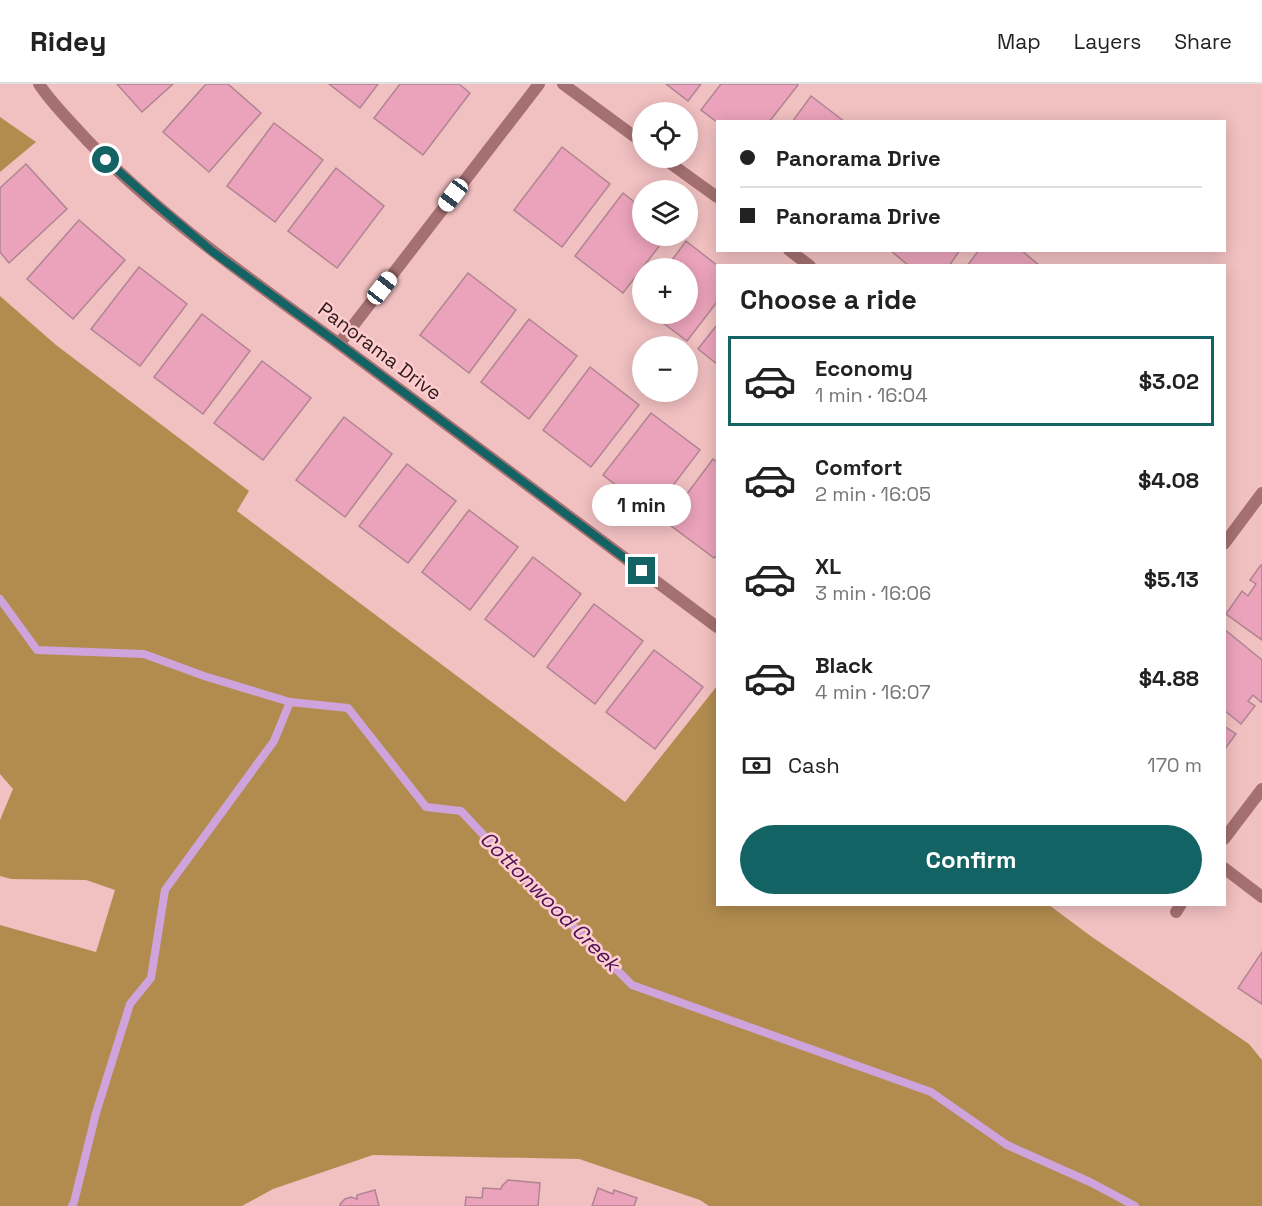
<!DOCTYPE html>
<meta charset="utf-8">
<style>
:root{--surface:#fff;--page:#f2f2f2;--text:#222;--muted:#767676;--line:#e0e0e0;--accent:#136365}
body{margin:0;font-family:"Space Grotesk",sans-serif;background:var(--page);color:var(--text);height:100vh;display:flex;flex-direction:column;font-size:22px;white-space:nowrap}
*{box-sizing:border-box;margin:0}
p{font-size:20px;color:var(--muted)}
.icon{flex:none;width:33px;height:33px;fill:none;stroke:currentColor;stroke-width:2;stroke-linecap:round;stroke-linejoin:round}
.map{position:relative;flex:1;overflow:hidden}
.sheet{position:absolute;left:716px;top:180px;width:510px;height:642px;display:flex;flex-direction:column;background:var(--surface);border-radius:0px;box-shadow:0 3px 15px #0003}
.sheet>*{flex:none}
.guide{position:absolute;left:716px;top:36px;width:510px;height:132px;border-radius:0px;box-shadow:0 3px 15px #0003;display:grid;align-content:center;height:132px;padding:0 24px;background:var(--surface)}
.controls{position:absolute;left:632px;top:18px;display:grid;gap:12px}
.controls a{display:grid;place-items:center;width:66px;height:66px;border-radius:50%;background:var(--surface);box-shadow:0 3px 15px #0003;font-size:30px}
.end{position:absolute;width:27px;height:27px;margin:-14px;border:8px solid #136365;background:#fff;box-shadow:0 0 0 3px #fff}
.from{border-radius:50%}
.bubble{position:absolute;height:42px;border-radius:21px;background:var(--surface);box-shadow:0 3px 15px #0003;font-size:20px;font-weight:600;line-height:42px;text-align:center}
.car{position:absolute;width:18px;height:36px;margin:-18px -9px;border-radius:8px;box-shadow:0 0 4px 2px #0007;background:linear-gradient(#fff 24%,#345 0 40%,#fff 0 76%,#345 0 86%,#fff 0)}
.guide b{display:flex;align-items:center;gap:21px;height:57px;font-size:22px}
.guide b+b{border-top:2px solid var(--line)}
.guide i{width:15px;height:15px;background:var(--text)}
ul{padding:0;list-style:none}
li{display:flex;align-items:center;gap:18px;height:90px;margin:0 12px 9px;padding:0 12px;border:3px solid transparent;border-radius:0px}
li div{flex:1}
li b{display:block;font-size:22px}
li em{font-style:normal;font-weight:600}
li.current{border-color:var(--accent)}
li>.icon{width:54px;height:54px;stroke-width:1.5}
h2{padding:0 24px;font-size:27px;line-height:72px}
.pay{display:flex;align-items:center;gap:15px;height:66px;padding:0 24px;font-size:22px}
.pay p{margin-inline-start:auto}
.button{display:flex;gap:12px;margin-top:auto;padding:12px 24px}
.button a{flex:1;height:69px;border-radius:36px;background:var(--accent);color:#fff;font-size:24px;font-weight:600;line-height:69px;text-align:center}
header{display:flex;align-items:center;gap:36px;box-sizing:border-box;height:84px;padding:0 30px;background:var(--surface);border-bottom:2px solid var(--line)}
header strong{font-size:28px}
nav{display:flex;gap:33px;margin-inline-start:auto;font-size:21px}
.map>svg:first-child{display:block}
.forest{fill:#b28c4f}
.lines{fill:none;stroke-linecap:round;stroke-linejoin:round}
.stream{stroke:#cfa4dd;stroke-width:8}
.building{fill:#eba3bb;stroke:#b08492;stroke-width:1.5}
.lane{stroke:#a57071;stroke-width:12}
.street{stroke:#a57071;stroke-width:12}
.route{stroke:#136365;stroke-width:8}
.labels{text-anchor:middle;dominant-baseline:central;stroke-width:5;stroke-linejoin:round;paint-order:stroke}
.street-label{font-size:20px;fill:#2d1b1c;stroke:#ffcdce}
.water-label{font-size:21px;font-style:italic;fill:#471255;stroke:#ffcdce}
</style>
<header>
<strong>Ridey</strong>
<nav><a>Map</a><a>Layers</a><a>Share</a></nav>
</header>
<div class="map">
<svg width="1262" height="1122" viewBox="0 0 1262 1122">
<rect width="100%" height="100%" fill="#f1c0c1"/>
<g class="forest">
<polygon points="0,33 36,58 0,88"/>
<polygon points="0,212 56,261 249,407 237,427 625,718 717,602 717,820 1049,821 1092,853 1249,960 1262,976 1262,1122 709,1122 700,1116 579,1075 373,1071 273,1105 242,1122 0,1122 0,841 96,868 115,806 86,796 11,795 0,792 0,736 13,705 0,690"/>
</g>
<g class="lines">
<g class="stream">
<polyline points="0,515 37,566 144,570 204,592 290,618 348,624 426,723 461,727 503,772 632,901 931,1008 1007,1061 1090,1098 1135,1122"/>
<polyline points="72,1122 74,1118 96,1029 130,920 151,894 165,806 274,657 290,618"/>
</g>
</g>
<g class="building">
<polygon points="117,0 173,0 142,28"/>
<polygon points="206,0 228,0 261,29 209,88 163,48"/>
<polygon points="329,0 378,0 360,24"/>
<polygon points="400,0 459,0 470,9 423,71 374,34"/>
<polygon points="666,0 701,0 688,17"/>
<polygon points="721,0 796,0 798,1 769,38 717,38 701,26"/>
<polygon points="811,12 845,38 792,38"/>
<polygon points="274,39 323,76 275,138 227,102"/>
<polygon points="562,63 610,100 562,163 514,126"/>
<polygon points="26,80 67,125 9,179 0,168 0,104"/>
<polygon points="336,84 384,122 337,184 288,147"/>
<polygon points="623,109 642,124 642,152 667,152 623,209 575,172"/>
<polygon points="79,136 125,176 73,235 27,195"/>
<polygon points="686,157 718,182 717,182 717,218 687,257 651,230 687,230 687,184 666,184"/>
<polygon points="890,166 960,166 949,182 909,182"/>
<polygon points="979,166 1021,166 1040,182 967,182"/>
<polygon points="139,183 187,220 140,282 91,245"/>
<polygon points="468,189 516,226 469,289 420,251"/>
<polygon points="202,230 250,267 203,330 154,293"/>
<polygon points="529,235 577,272 529,335 481,298"/>
<polygon points="717,241 717,280 698,265"/>
<polygon points="262,277 311,314 263,376 214,339"/>
<polygon points="590,283 639,321 591,383 543,346"/>
<polygon points="651,329 700,366 652,429 603,391"/>
<polygon points="344,333 392,370 345,433 296,396"/>
<polygon points="713,375 717,378 717,471 714,474 666,438"/>
<polygon points="407,380 456,417 408,479 359,442"/>
<polygon points="469,426 518,463 470,526 422,488"/>
<polygon points="533,473 581,510 534,573 485,535"/>
<polygon points="1261,481 1262,482 1262,556 1226,530 1242,507 1248,512 1256,500 1250,496"/>
<polygon points="594,520 643,557 595,620 547,583"/>
<polygon points="1224,545 1262,576 1262,616 1261,618 1253,611 1248,617 1255,622 1241,640 1224,626"/>
<polygon points="654,566 703,603 655,665 606,628"/>
<polygon points="1224,642 1236,650 1224,666"/>
<polygon points="1262,868 1262,920 1238,904"/>
<polygon points="508,1096 540,1099 538,1122 465,1122 466,1113 482,1114 483,1104 501,1105 502,1102"/>
<polygon points="598,1104 613,1110 614,1106 637,1114 634,1122 592,1122"/>
<polygon points="375,1106 379,1122 340,1122 340,1120 345,1115 351,1113 357,1115 357,1111"/>
</g>
<g class="lines">
<g class="lane">
<polyline points="1224,460 1262,409"/>
<polyline points="1224,784 1262,813"/>
</g>
<g class="street">
<path d="M39,0C52,20 70,37 86,55C161,134 252,196 339,260C465,354 591,449 717,543"/>
<polyline points="563,0 642,58"/>
<polyline points="663,74 717,113"/>
<polyline points="789,166 810,182"/>
<polyline points="339,260 539,0"/>
<polyline points="1224,755 1262,705"/>
<polyline points="1176,828 1181,820"/>
</g>
</g>
<g class="lines">
<polyline class="route" points="106,76 158,122 213,168 339,260 642,487"/>
</g>
<g class="labels">
<g class="street-label">
<text transform="translate(380 267) rotate(37)">Panorama Drive</text>
</g>
<g class="water-label">
<text transform="translate(550 817) rotate(45)">Cottonwood Creek</text>
</g>
</g>
</svg>
<div class="controls">
<a><svg class="icon" aria-label="locate" viewBox="0 0 24 24"><circle cx="12" cy="12" r="6"/><path d="M12 2v4M12 18v4M2 12h4M18 12h4"/></svg></a>
<a><svg class="icon" aria-label="layers" viewBox="0 0 24 24"><path d="M12 4l9 5-9 5-9-5zM3 14l9 5 9-5"/></svg></a>
<a>+</a>
<a>−</a>
</div>
<i class="end from" style="left:106px;top:76px"></i>
<i class="end" style="left:642px;top:487px"></i>
<div class="bubble" style="left:592px;top:400px;width:99px">1 min</div>
<i class="car" style="left:453px;top:111px;rotate:217deg"></i>
<i class="car" style="left:382px;top:204px;rotate:38deg"></i>
<div class="guide">
<b><i class="from"></i>Panorama Drive</b>
<b><i></i>Panorama Drive</b>
</div>
<section class="sheet">
<h2>Choose a ride</h2>
<ul>
<li class="current"><svg class="icon" aria-label="car" viewBox="0 0 24 24"><path d="M5 17H2v-5l4-1 3-4h7l3 4 3 1v5h-3M9 17h6M6 11h13"/><circle cx="7" cy="17" r="2"/><circle cx="17" cy="17" r="2"/></svg><div><b>Economy</b><p>1 min · 16:04</p></div><em>$3.02</em></li>
<li><svg class="icon" aria-label="car" viewBox="0 0 24 24"><path d="M5 17H2v-5l4-1 3-4h7l3 4 3 1v5h-3M9 17h6M6 11h13"/><circle cx="7" cy="17" r="2"/><circle cx="17" cy="17" r="2"/></svg><div><b>Comfort</b><p>2 min · 16:05</p></div><em>$4.08</em></li>
<li><svg class="icon" aria-label="car" viewBox="0 0 24 24"><path d="M5 17H2v-5l4-1 3-4h7l3 4 3 1v5h-3M9 17h6M6 11h13"/><circle cx="7" cy="17" r="2"/><circle cx="17" cy="17" r="2"/></svg><div><b>XL</b><p>3 min · 16:06</p></div><em>$5.13</em></li>
<li><svg class="icon" aria-label="car" viewBox="0 0 24 24"><path d="M5 17H2v-5l4-1 3-4h7l3 4 3 1v5h-3M9 17h6M6 11h13"/><circle cx="7" cy="17" r="2"/><circle cx="17" cy="17" r="2"/></svg><div><b>Black</b><p>4 min · 16:07</p></div><em>$4.88</em></li>
</ul>
<div class="pay"><svg class="icon" aria-label="cash" viewBox="0 0 24 24"><path d="M3 7h18v10H3z"/><circle cx="12" cy="12" r="2"/></svg>Cash<p>170 m</p></div>
<div class="button"><a>Confirm</a></div>
</section>
</div>
